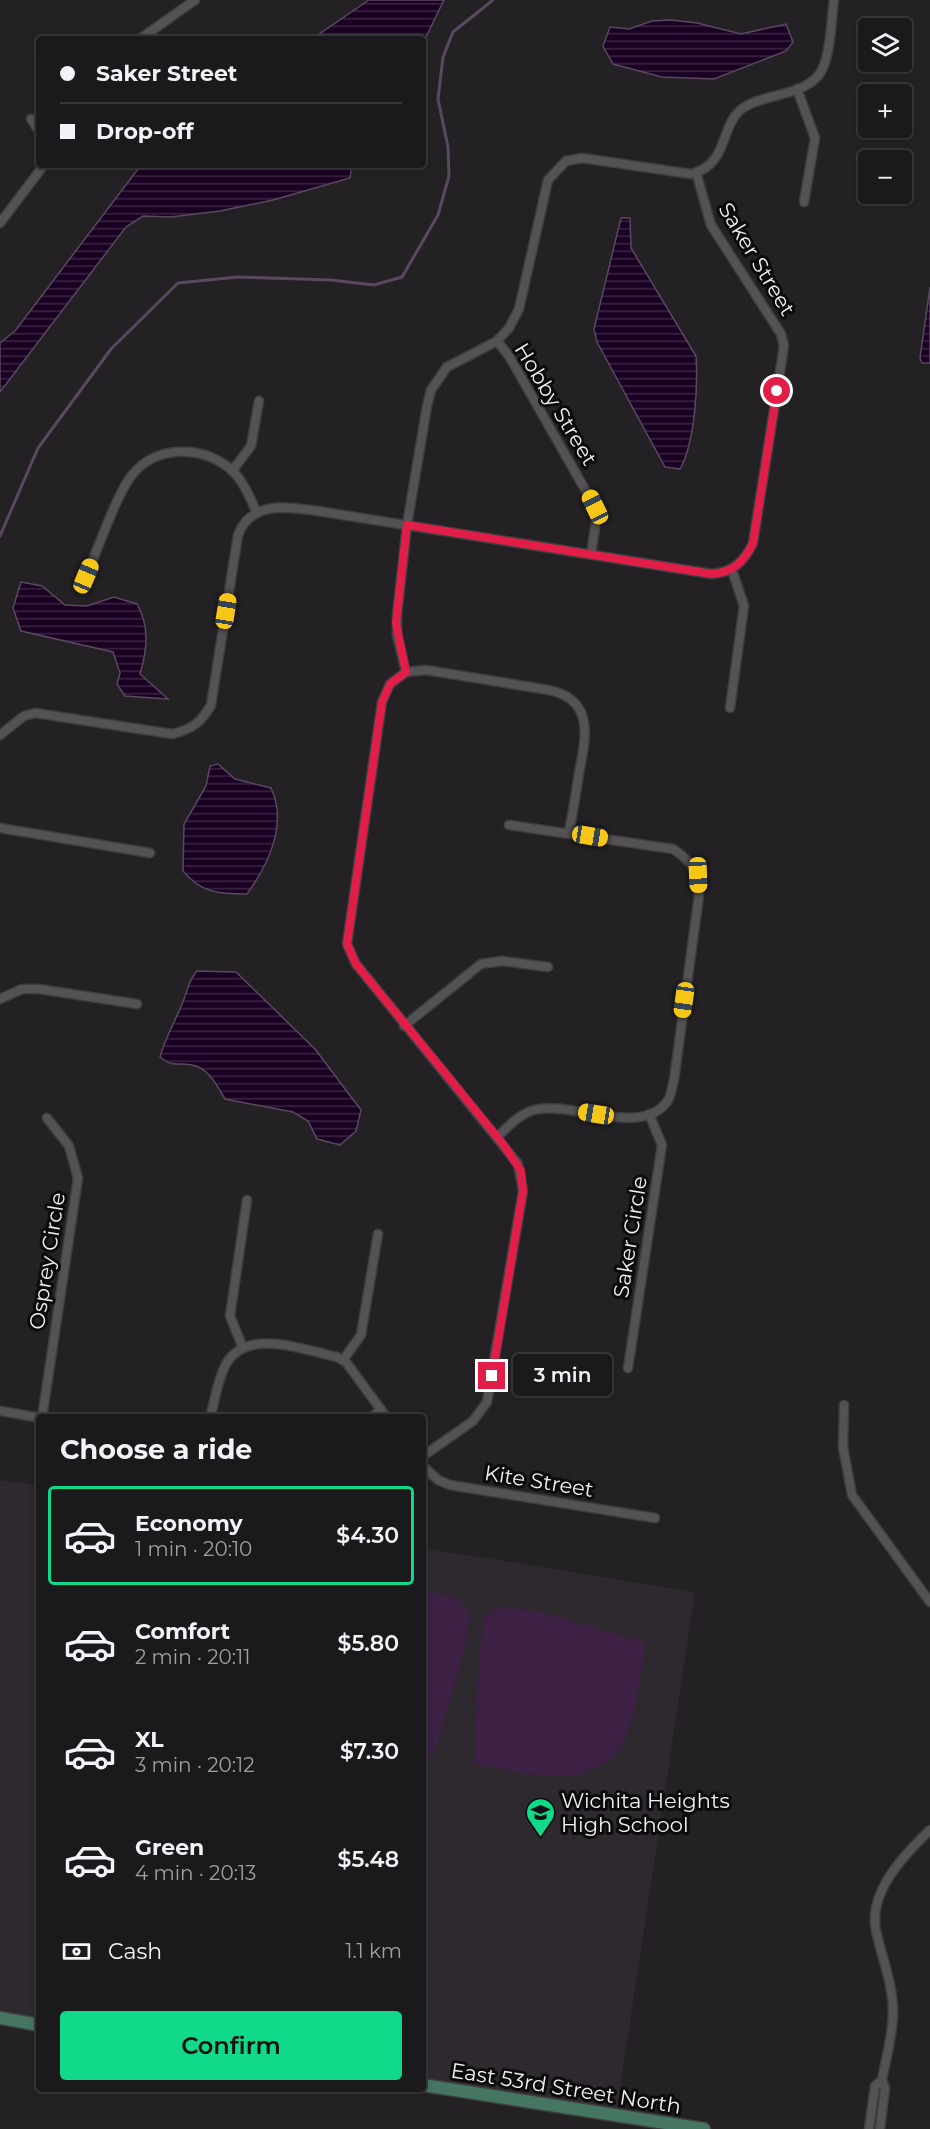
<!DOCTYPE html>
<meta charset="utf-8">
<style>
:root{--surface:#1a191b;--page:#272628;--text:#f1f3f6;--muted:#9fa0a3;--line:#38383a;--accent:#11d98a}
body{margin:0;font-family:Montserrat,sans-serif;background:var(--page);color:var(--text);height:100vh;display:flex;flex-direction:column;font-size:22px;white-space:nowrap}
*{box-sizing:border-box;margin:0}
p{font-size:20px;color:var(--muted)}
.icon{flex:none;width:33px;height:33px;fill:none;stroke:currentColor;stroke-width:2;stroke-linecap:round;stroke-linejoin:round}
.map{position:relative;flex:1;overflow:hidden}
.sheet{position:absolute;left:36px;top:1414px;width:390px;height:678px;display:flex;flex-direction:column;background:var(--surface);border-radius:6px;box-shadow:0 3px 9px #0003,0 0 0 2px var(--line)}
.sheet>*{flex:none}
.guide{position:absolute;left:36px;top:36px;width:390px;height:132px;border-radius:6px;box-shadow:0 3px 9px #0003,0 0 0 2px var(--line);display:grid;align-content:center;height:132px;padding:0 24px;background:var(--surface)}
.buttons{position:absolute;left:858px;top:18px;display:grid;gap:12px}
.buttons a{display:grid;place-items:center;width:54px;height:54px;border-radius:6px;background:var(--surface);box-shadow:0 3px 9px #0003,0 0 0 2px var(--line);font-size:30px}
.end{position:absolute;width:27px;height:27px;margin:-14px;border:8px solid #e11d48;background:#fff;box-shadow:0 0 0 3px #fff}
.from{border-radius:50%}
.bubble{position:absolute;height:42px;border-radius:6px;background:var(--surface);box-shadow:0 3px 9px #0003,0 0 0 2px var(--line);font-size:20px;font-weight:600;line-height:42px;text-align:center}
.car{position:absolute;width:18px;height:36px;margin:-18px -9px;border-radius:8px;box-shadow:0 0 4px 2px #0007;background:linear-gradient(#f5c518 24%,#345 0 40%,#f5c518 0 76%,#345 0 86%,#f5c518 0)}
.guide b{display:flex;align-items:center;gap:21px;height:57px;font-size:22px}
.guide b+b{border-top:2px solid var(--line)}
.guide i{width:15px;height:15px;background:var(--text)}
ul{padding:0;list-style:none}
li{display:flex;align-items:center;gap:18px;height:99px;margin:0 12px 9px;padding:0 12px;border:3px solid transparent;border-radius:6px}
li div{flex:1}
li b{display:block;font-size:22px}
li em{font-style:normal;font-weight:600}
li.selected{border-color:var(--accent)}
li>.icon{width:54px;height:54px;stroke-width:1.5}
h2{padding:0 24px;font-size:27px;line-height:72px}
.pay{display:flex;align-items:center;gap:15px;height:66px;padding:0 24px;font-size:22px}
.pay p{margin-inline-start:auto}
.primary-button{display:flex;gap:12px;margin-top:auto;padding:12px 24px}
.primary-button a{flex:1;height:69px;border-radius:6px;background:var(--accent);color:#111;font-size:24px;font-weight:600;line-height:69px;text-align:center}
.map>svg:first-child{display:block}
.built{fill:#2e282f}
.grass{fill:#3c2144}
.water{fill:url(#water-rules);stroke:#5a4861;stroke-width:1.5}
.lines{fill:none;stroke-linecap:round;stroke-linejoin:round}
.stream{stroke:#5a4861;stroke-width:3}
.minor-casing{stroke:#3e3d3f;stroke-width:11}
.secondary-casing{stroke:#3e3d3f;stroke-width:15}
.minor{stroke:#545255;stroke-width:8}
.secondary{stroke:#447662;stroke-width:12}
.route{stroke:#e11d48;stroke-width:8}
.labels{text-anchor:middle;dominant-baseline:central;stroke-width:6;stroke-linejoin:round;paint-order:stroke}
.street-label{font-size:21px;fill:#f0eff1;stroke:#0c0b0c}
.poi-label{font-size:21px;fill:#f0eff1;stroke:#0c0b0c;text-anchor:start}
</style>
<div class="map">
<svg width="930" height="2129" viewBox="0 0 930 2129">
<defs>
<pattern id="water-rules" width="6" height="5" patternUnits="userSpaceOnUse" patternTransform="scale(1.5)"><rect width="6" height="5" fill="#1a0023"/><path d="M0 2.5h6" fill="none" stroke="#3c2643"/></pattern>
</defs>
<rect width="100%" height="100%" fill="#232124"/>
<g class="built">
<polygon points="0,1480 39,1486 39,2023 0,2017"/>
<polygon points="423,1548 695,1592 616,2115 423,2084"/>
</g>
<g class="grass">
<polygon points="423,1591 458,1598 470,1615 463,1655 433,1757 423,1755"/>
<path d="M503,1606L545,1613L646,1643C640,1674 638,1709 625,1738C598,1797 521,1772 474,1764L479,1661L484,1618Z"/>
</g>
<g class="water">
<polygon points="369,0 444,0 423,43 423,39 312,39"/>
<polygon points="671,20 697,23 741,34 786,24 793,42 786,51 714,79 662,77 613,64 603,46 610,27 629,29 652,21"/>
<polygon points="141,165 352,165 350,178 273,200 220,211 171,217 143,216 126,227 0,392 0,343 15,331"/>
<path d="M621,218H630L631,248L696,356C698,385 695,443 680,469L665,467L597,342L594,329Z"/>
<polygon points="930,287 930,363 922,363 920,358"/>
<path d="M21,582L42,586L65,605L87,606L114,597L137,604C150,627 147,650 140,674L168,699L125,696L117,684L120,673L113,652L21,631L13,608Z"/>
<path d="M218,764L235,779L271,788C288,824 268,865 247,894C219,894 201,893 183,871L184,824L206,786L210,766Z"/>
<path d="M197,971L236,972L315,1049L361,1110L356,1131L340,1145L317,1139L308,1121L293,1112L225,1099C217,1086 209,1068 192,1065C176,1062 174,1068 160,1057C165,1038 175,1022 182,1004C189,990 186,984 197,971Z"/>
</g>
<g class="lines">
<polyline class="stream" points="0,536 38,448 111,349 178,283 238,277 331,280 374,285 402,277 438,215 449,176 448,147 438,99 443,57 453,32 493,0"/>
<defs>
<g id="minor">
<polyline points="140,39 195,0"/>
<polyline points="797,89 815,138 804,202"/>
<polyline points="31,119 39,131"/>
<polyline points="0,223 44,165"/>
<polyline points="497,341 509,356 595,507 596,522 591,554"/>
<polyline points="232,471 251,446 259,401"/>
<path d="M86,576C97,552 117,493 132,475C155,446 199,445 228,467C242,477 250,498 257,513"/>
<path d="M406,672L426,670L549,690C595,700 586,737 579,773C576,793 573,812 569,832"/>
<polyline points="730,708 744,606 732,570"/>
<path d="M0,735L24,716L35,713L172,734C192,729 201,723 211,705L238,535C251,500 288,507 318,511L712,574C733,572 744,562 753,543L784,346L781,334L711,225L696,172"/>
<polyline points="0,828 150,853"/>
<polyline points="0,999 22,989 39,989 137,1004"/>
<polyline points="404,1026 481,964 502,961 548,967"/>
<path d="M497,1137C508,1127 519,1114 534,1110C571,1100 640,1138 667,1102C671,1097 672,1087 674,1080L699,895C698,872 693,862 673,849L509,825"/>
<polyline points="243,1348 230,1316 247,1200"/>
<polyline points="343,1360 361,1335 378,1234"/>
<polyline points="628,1368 662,1145 649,1114"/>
<polyline points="844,1405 843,1447 852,1495 930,1602"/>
<polyline points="0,1411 41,1418"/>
<polyline points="42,1418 78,1178 69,1146 47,1118"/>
<path d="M210,1418C215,1401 217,1380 226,1364C247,1327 304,1350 337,1357L346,1362L387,1418"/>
<polyline points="371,1418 381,1409"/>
<path d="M423,1456L473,1421L487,1402L523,1191L518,1164L356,964L347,944L382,702L390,684L406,672L397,635V615L407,525L427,406L431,390L447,367L497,341L509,328L519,309L548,180L566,161L582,158L691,174C730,164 719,125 743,108C765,93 799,97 818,76C831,61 831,20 834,0"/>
<polyline points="423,1466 438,1480 450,1485 655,1518"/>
<polyline points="869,2129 875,2086 882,2080"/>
<path d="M880,2129L885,2088L882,2080C886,2058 893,2034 893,2012C893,1984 882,1958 876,1931C868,1892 904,1855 930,1830"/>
</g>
<g id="secondary">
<polyline points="0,2018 39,2025"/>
<polyline points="423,2085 704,2129"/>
</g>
</defs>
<use href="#minor" class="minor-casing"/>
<use href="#secondary" class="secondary-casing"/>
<use href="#minor" class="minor"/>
<use href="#secondary" class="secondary"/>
</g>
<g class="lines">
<path class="route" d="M492,1376L523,1191L521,1171L503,1144L356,964L347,944L382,702L390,684L406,672L396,623L407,525L712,574C733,572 744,562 753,543L777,391"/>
</g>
<defs>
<symbol id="school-pin" viewBox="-11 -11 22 30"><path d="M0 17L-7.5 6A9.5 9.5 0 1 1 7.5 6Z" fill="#11d98a" stroke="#0c0b0c"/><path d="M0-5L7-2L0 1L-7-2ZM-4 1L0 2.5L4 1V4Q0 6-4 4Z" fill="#111"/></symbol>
</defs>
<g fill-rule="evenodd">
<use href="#school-pin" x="524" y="1796" width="33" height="45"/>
</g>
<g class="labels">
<g class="street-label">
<text transform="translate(757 259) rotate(59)">Saker Street</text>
<text transform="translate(556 404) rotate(59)">Hobby Street</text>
<text transform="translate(630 1237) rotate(-81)">Saker Circle</text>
<text transform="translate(47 1261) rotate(-81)">Osprey Circle</text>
<text transform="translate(539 1481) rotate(9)">Kite Street</text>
<text transform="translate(566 2088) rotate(9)">East 53rd Street North</text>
</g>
<g class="poi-label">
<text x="561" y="1800">Wichita Heights<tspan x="561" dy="24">High School</tspan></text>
</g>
</g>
</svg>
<div class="buttons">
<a><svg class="icon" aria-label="layers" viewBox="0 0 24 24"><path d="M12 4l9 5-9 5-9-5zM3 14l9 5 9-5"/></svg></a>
<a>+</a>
<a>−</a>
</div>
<i class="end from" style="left:777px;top:391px"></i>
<i class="end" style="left:492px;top:1376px"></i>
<div class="bubble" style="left:513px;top:1354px;width:99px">3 min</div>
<i class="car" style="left:595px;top:507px;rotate:334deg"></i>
<i class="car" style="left:86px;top:576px;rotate:23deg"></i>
<i class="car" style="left:226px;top:611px;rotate:9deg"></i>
<i class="car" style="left:590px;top:836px;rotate:99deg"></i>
<i class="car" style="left:698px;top:875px;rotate:178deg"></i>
<i class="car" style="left:684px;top:1000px;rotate:188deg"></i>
<i class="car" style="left:596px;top:1114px;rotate:279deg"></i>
<div class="guide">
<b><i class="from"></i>Saker Street</b>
<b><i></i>Drop-off</b>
</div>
<section class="sheet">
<h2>Choose a ride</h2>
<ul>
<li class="selected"><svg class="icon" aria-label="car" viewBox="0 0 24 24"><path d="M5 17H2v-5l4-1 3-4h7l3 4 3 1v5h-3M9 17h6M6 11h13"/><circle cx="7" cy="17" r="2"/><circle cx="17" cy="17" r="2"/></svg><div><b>Economy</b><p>1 min · 20:10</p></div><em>$4.30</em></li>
<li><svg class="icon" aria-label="car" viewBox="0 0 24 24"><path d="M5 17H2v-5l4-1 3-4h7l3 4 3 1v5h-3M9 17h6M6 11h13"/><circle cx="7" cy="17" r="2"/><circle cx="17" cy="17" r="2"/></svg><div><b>Comfort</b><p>2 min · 20:11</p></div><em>$5.80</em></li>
<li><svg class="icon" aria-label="car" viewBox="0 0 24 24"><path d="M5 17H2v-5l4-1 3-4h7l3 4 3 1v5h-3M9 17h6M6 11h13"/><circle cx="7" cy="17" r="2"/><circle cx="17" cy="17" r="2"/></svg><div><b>XL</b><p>3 min · 20:12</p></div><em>$7.30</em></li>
<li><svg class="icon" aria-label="car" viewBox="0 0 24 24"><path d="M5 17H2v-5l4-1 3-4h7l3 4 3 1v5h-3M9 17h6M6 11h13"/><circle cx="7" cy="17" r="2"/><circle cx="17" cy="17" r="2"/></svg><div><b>Green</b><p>4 min · 20:13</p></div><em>$5.48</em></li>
</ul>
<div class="pay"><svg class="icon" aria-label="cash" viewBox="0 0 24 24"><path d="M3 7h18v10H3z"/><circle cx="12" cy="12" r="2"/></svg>Cash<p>1.1 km</p></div>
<div class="primary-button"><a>Confirm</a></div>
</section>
</div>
